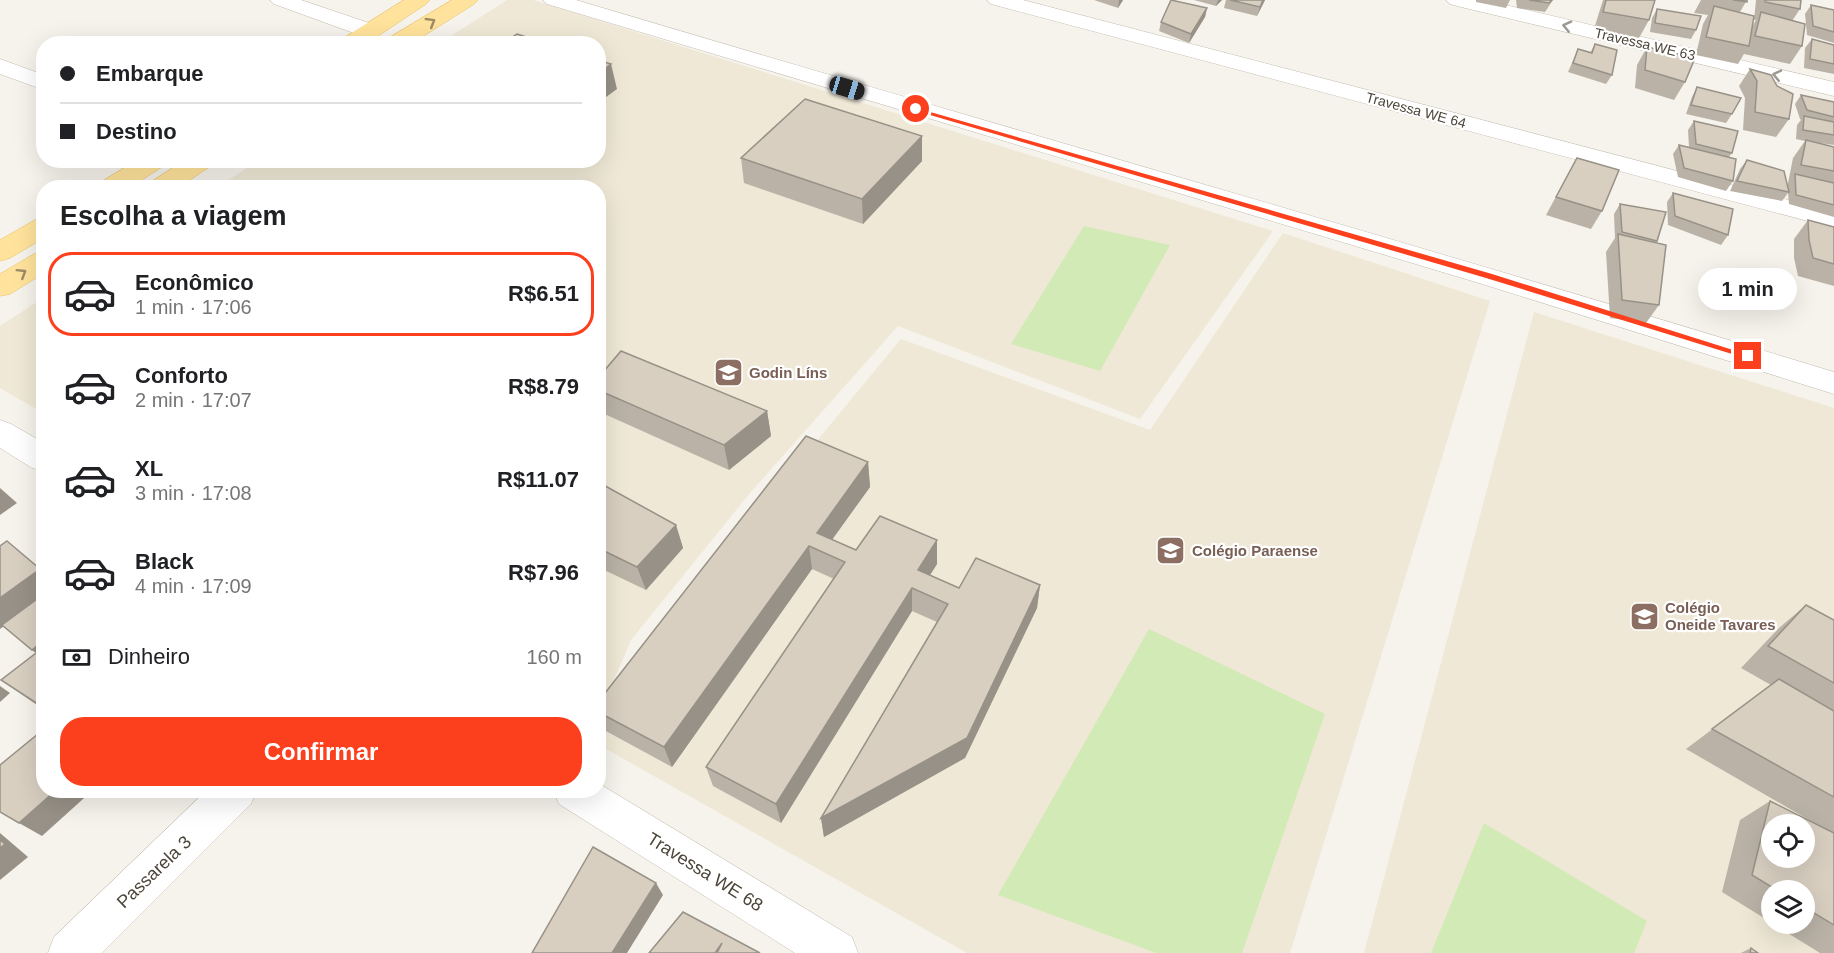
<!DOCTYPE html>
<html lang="pt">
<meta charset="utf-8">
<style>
:root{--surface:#fff;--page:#f6f6f6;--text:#202124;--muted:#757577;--line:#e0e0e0;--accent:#fc3f1d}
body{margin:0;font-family:Helvetica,sans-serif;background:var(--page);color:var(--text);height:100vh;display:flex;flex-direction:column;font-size:22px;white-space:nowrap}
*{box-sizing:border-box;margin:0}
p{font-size:20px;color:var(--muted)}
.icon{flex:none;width:33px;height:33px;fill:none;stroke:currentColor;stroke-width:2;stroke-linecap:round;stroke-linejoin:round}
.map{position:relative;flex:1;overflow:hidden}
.details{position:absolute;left:36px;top:180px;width:570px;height:618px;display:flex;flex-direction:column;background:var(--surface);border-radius:24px;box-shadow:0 6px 24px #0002}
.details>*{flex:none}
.guide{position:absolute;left:36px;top:36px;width:570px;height:132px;border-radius:24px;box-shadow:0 6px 24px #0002;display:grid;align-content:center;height:132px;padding:0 24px;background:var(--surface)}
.fabs{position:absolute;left:1761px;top:814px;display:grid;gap:12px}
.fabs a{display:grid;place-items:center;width:54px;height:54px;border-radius:50%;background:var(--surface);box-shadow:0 6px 24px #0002;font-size:30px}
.end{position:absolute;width:27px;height:27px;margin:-14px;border:8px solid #fc3f1d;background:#fff;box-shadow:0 0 0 3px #fff}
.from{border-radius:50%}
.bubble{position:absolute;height:42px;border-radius:21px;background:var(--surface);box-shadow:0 6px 24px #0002;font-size:20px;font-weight:700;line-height:42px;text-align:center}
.car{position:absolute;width:18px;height:36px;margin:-18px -9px;border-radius:8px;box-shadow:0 0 4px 2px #0007;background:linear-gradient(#222 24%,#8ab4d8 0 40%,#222 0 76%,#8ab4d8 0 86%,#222 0)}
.guide b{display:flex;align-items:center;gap:21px;height:57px;font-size:22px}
.guide b+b{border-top:2px solid var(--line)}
.guide i{width:15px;height:15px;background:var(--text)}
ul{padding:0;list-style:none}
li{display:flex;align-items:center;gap:18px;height:84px;margin:0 12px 9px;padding:0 12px;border:3px solid transparent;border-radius:24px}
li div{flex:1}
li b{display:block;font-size:22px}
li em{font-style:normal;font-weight:700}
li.on{border-color:var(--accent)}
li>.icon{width:54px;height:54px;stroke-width:1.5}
h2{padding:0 24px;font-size:27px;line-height:72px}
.pay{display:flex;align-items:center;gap:15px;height:66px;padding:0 24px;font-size:22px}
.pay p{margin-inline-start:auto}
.button{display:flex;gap:12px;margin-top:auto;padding:12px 24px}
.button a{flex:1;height:69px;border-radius:24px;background:var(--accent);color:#fff;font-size:24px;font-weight:700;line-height:69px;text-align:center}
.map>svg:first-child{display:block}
.education{fill:#efe8d6;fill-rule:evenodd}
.green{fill:#d2eab5}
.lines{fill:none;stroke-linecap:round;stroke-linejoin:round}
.street-casing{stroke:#c2bbae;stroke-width:1}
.primary-casing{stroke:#e6c16a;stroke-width:1}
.street{fill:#fff;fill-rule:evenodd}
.primary{fill:#ffe39c;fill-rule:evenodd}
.wall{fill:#bab2a6}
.shaded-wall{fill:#979187}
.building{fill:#d8cfc1;stroke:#979187;stroke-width:1.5;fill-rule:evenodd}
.oneway{stroke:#9c8c66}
.oneway2{stroke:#9c9892}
.route{fill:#fc3f1d}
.labels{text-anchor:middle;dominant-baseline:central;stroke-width:4.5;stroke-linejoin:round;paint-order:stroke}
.far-street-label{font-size:14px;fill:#4b4439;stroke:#fff}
.education-label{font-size:15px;font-weight:bold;fill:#785e54;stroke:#fff;text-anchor:start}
.near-street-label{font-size:18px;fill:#4b4439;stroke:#fff}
</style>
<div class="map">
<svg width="1834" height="953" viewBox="0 0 1834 953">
<rect width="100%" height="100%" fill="#f6f3ec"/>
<g class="education">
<polygon points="507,0 533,0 1273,231 1140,419 898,326 750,493 631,640 599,715 598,188 216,188 258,161 598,160 598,44 440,43"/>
<polygon points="1283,233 1490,301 1290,953 967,953 599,745 598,732 639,656 901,339 1150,430"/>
<polygon points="43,298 43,413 0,388 0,326"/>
<path d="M1534,312L1834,408V953H1364ZM1772,825H1804V858H1772ZM1772,891H1804V924H1772Z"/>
</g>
<g class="green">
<polygon points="1084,226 1170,245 1100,371 1011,344"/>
<polygon points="1149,629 1325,714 1242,953 1156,953 998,895"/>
<polygon points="1484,823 1647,921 1634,953 1431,953"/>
</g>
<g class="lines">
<defs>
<g id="street">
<polygon points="270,0 301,0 378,26 381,31 378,36 370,38 362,36 274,4"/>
<path d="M543,0H576C995,125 1416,244 1834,372V394L1479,283L547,4Z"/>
<polygon points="987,0 1023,0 1834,212 1834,228 991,4"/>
<polygon points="1446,0 1484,0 1834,82 1834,96 1457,6 1450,4"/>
<polygon points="0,59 44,75 44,90 0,74"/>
<polygon points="0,420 11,424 44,443 44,471 32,468 0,448"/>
<polygon points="598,783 852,937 858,953 795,953 559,804 553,790 598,790"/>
<polygon points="207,790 257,790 251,804 102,953 48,953 54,937"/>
</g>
<g id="primary">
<polygon points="404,0 430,0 426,4 366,44 339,44 342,39"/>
<polygon points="452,0 478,0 474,4 411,44 384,44 387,39"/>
<polygon points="137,160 168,160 165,165 129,188 97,188 101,182"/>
<polygon points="185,160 215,160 212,165 178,188 147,188 151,182"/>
<polygon points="44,218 44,238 10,258 0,261 0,240 35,220"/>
<polygon points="44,251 44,273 10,294 0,296 0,274 34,254"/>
</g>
</defs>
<use href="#street" class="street-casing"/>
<use href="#primary" class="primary-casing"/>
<use href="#street" class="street"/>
<use href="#primary" class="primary"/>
</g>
<g class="wall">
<polygon points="1094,0 1123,0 1118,8"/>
<polygon points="1194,0 1222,0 1216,6"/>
<polygon points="1226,0 1265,0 1257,16 1224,8"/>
<polygon points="1476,0 1510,0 1506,8 1476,2"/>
<polygon points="1516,0 1553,0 1545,12 1517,8"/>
<polygon points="1603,0 1655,0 1649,20 1639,38 1594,29"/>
<polygon points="1701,0 1747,0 1740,12 1752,27 1756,20 1754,20 1756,0 1801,0 1800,9 1792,21 1802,46 1790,64 1744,54 1738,64 1696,55 1703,24 1708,15 1694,13"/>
<polygon points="1811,5 1834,10 1834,43 1807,35 1805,14"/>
<polygon points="1207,8 1205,17 1189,43 1159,31 1161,22"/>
<polygon points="1657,9 1696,30 1691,39 1650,32 1652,18"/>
<polygon points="1812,39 1834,45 1834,74 1804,68 1805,48"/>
<polygon points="1595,44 1612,75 1606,84 1568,72 1578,49 1590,53"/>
<polygon points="1647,47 1685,82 1674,100 1635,88 1637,65"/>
<polygon points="1750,69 1789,119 1776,137 1743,130 1745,98 1739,86"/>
<polygon points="1697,87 1732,114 1726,123 1686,114 1692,97"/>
<polygon points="1801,95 1834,102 1834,145 1819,143 1834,147 1834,217 1789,204 1788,193 1782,201 1730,191 1740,169 1747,160 1788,187 1788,183 1793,158 1805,141 1796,139 1797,125 1801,120 1800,119 1795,104"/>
<polygon points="1694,121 1732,153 1729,157 1733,181 1726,191 1678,177 1673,154 1679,145 1689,147 1688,130"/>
<polygon points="741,158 922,161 863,224 744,183"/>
<polygon points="1577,158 1602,211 1591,229 1546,215"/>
<polygon points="1673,193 1728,235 1721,245 1668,225 1667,202"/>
<polygon points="1620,204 1657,241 1655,243 1659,305 1646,323 1610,318 1606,252 1615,238 1614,214"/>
<polygon points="1808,220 1834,227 1834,286 1798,276 1794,258 1794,239"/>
<polygon points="598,378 767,411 771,436 729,470 600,412 598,409"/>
<polygon points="868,462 870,487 832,540 856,550 937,564 930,575 959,588 1040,585 1037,608 965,758 824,837 821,818 937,622 912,611 781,823 713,786 706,767 834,579 812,569 672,767 604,730 598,720 598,702"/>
<polygon points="598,482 676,525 683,548 646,590 598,567"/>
<polygon points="7,541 44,572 44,710 1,680 36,653 3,626"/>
<polygon points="1806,605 1834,620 1834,953 1820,953 1773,924 1804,924 1804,891 1772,891 1772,923 1722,892 1740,820 1770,801 1816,824 1686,749 1771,685 1741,668 1779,628"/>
<polygon points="1751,948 1758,953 1741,953"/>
</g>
<g class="shaded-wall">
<polygon points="1119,0 1123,0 1118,8"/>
<polygon points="1218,0 1222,0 1216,6"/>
<polygon points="1263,0 1265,0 1257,16 1260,7"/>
<polygon points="1207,8 1205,17 1189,43 1191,34"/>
<polygon points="611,64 617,89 598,103 598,74"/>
<polygon points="922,136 922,161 863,224 862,199"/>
<polygon points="767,411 771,436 729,470 724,445"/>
<polygon points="868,462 870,487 823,552 817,533"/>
<polygon points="0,488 17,503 0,515"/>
<polygon points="676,525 683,548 646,590 637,567"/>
<polygon points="937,540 937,564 920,591 918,570"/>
<polygon points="809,546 812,569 672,767 664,747"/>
<polygon points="40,569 44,572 44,597 0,629 0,598"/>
<polygon points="1040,585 1037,608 965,758 824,837 821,818"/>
<polygon points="912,588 912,611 781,823 776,804"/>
<polygon points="44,640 44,659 32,650"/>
<polygon points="0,686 10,693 0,702"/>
<polygon points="56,790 93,790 42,836 19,823"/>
<polygon points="0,833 28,857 0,880"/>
<polygon points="656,883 663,895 627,953 612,953"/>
</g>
<g class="building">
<polygon points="1171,0 1207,8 1191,34 1161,22"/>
<polygon points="1230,0 1263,0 1260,7"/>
<polygon points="1529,0 1552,0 1549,3"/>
<polygon points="1606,0 1655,0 1649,20 1603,12"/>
<polygon points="1733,0 1747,0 1747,2"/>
<polygon points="1765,0 1801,0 1800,9 1765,2"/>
<polygon points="1811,5 1834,10 1834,32 1813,26"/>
<polygon points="1714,6 1754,16 1749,46 1706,37"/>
<polygon points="1657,9 1701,16 1696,30 1655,23"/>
<polygon points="1761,12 1805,24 1802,46 1755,36"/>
<polygon points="517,34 548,44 502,44"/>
<polygon points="1812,39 1834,45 1834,64 1810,59"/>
<polygon points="1595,44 1617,50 1612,75 1573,63 1578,49 1592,53"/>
<polygon points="1647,47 1695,58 1685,82 1645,70"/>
<polygon points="598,60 611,64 598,74"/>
<polygon points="1750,69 1771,75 1777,86 1793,94 1789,119 1755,112 1757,81"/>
<polygon points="1697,87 1741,98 1732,114 1691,105"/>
<polygon points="1801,95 1834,102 1834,117 1807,110"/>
<polygon points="805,99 922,136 862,199 741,158"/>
<polygon points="1804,116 1834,122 1834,135 1803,130"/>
<polygon points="1694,121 1738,131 1732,153 1696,144"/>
<polygon points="1806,140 1834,147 1834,171 1801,165"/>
<polygon points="1679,145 1736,159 1733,181 1684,168"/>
<polygon points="1577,158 1619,170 1602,211 1556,197"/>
<polygon points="1747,160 1784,171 1789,192 1737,181"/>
<polygon points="1795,174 1834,183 1834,205 1796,195"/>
<polygon points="1673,193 1733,209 1728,235 1675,216"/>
<polygon points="1620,204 1666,212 1657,241 1622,232"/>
<polygon points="1808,220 1834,227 1834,264 1813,258 1809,240"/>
<polygon points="1618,234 1666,245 1659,305 1622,300"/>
<polygon points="621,351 767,411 724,445 598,390 598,378"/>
<polygon points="806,436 868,462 817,533 856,550 880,516 937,540 918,570 959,588 976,558 1040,585 967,738 821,818 948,604 912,588 776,804 706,767 845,562 809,546 664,747 598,712 598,702"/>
<polygon points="598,482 676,525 637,567 598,548"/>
<polygon points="7,541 40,569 0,598 0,546"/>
<polygon points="44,594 44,640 32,650 2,625"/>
<polygon points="1806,605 1834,620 1834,683 1768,646"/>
<polygon points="44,647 44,708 1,680"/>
<polygon points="1779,679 1834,711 1834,797 1712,729"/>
<polygon points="44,729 44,790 56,790 19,823 0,812 0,765"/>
<path d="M1770,801L1834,833V925L1804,907V891H1778L1752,875ZM1772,825H1804V858H1772Z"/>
<polygon points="0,840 5,844 0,848"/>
<polygon points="593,847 656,883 612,953 532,953"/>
<polygon points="683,912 760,953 717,953 722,943 715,953 649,953"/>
<polygon points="1751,948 1758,953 1750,953"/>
</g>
<defs><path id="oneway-chevron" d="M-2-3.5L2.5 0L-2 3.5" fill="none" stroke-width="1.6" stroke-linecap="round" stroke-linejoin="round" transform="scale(1.5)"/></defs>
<g class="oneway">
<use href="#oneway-chevron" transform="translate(431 22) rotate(-31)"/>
<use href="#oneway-chevron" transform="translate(22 273) rotate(-32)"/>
</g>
<g class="oneway2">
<use href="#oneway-chevron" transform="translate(1567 26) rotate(-167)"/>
<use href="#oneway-chevron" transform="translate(1777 75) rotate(-167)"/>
</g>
<polygon class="route" points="913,107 1492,274 1752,356 1745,358 1486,278 913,110"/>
<defs>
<symbol id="school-square" viewBox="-11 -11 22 22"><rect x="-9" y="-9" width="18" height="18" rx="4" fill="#8d6e63" stroke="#fff"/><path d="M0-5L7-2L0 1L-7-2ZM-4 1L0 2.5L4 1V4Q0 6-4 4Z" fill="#fff"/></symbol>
</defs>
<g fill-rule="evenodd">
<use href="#school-square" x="712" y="356" width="33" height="33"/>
<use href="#school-square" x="1154" y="534" width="33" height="33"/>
<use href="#school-square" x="1628" y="600" width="33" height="33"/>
</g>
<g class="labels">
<g class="far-street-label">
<text transform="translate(1645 44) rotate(13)">Travessa WE 63</text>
<text transform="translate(1416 110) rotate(15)">Travessa WE 64</text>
</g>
<g class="education-label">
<text x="749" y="372">Godin Líns</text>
<text x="1192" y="550">Colégio Paraense</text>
<text x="1665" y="607">Colégio<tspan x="1665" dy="17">Oneide Tavares</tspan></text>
</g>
<g class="near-street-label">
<text transform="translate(154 872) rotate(-44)">Passarela 3</text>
<text transform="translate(705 872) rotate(32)">Travessa WE 68</text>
</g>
</g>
</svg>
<div class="fabs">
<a><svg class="icon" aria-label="locate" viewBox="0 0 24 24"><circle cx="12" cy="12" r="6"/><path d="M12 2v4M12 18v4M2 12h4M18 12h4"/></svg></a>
<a><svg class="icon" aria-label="layers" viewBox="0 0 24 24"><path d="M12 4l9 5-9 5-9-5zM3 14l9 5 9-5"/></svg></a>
</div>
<i class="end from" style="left:916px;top:109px"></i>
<i class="end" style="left:1748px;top:356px"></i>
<div class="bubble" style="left:1698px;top:268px;width:99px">1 min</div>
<i class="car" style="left:847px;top:88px;rotate:107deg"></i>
<div class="guide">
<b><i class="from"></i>Embarque</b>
<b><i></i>Destino</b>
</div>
<section class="details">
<h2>Escolha a viagem</h2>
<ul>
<li class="on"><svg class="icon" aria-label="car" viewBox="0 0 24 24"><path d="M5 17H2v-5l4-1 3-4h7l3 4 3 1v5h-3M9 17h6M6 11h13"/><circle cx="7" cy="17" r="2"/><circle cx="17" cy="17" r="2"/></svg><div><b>Econômico</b><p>1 min · 17:06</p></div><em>R$6.51</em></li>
<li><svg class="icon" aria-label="car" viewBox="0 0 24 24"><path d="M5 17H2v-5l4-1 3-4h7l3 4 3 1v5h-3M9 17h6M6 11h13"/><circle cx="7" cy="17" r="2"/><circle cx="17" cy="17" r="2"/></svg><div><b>Conforto</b><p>2 min · 17:07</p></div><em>R$8.79</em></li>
<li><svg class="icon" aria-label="car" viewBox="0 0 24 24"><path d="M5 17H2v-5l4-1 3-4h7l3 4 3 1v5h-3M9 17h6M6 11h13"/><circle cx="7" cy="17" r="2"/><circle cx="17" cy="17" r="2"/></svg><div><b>XL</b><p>3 min · 17:08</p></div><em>R$11.07</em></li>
<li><svg class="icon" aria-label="car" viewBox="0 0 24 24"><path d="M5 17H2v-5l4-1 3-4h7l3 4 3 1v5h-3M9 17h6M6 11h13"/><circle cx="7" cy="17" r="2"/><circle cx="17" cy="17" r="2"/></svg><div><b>Black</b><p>4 min · 17:09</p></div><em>R$7.96</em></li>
</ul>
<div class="pay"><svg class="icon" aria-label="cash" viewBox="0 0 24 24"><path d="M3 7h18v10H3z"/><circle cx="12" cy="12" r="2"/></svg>Dinheiro<p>160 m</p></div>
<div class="button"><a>Confirmar</a></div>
</section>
</div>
